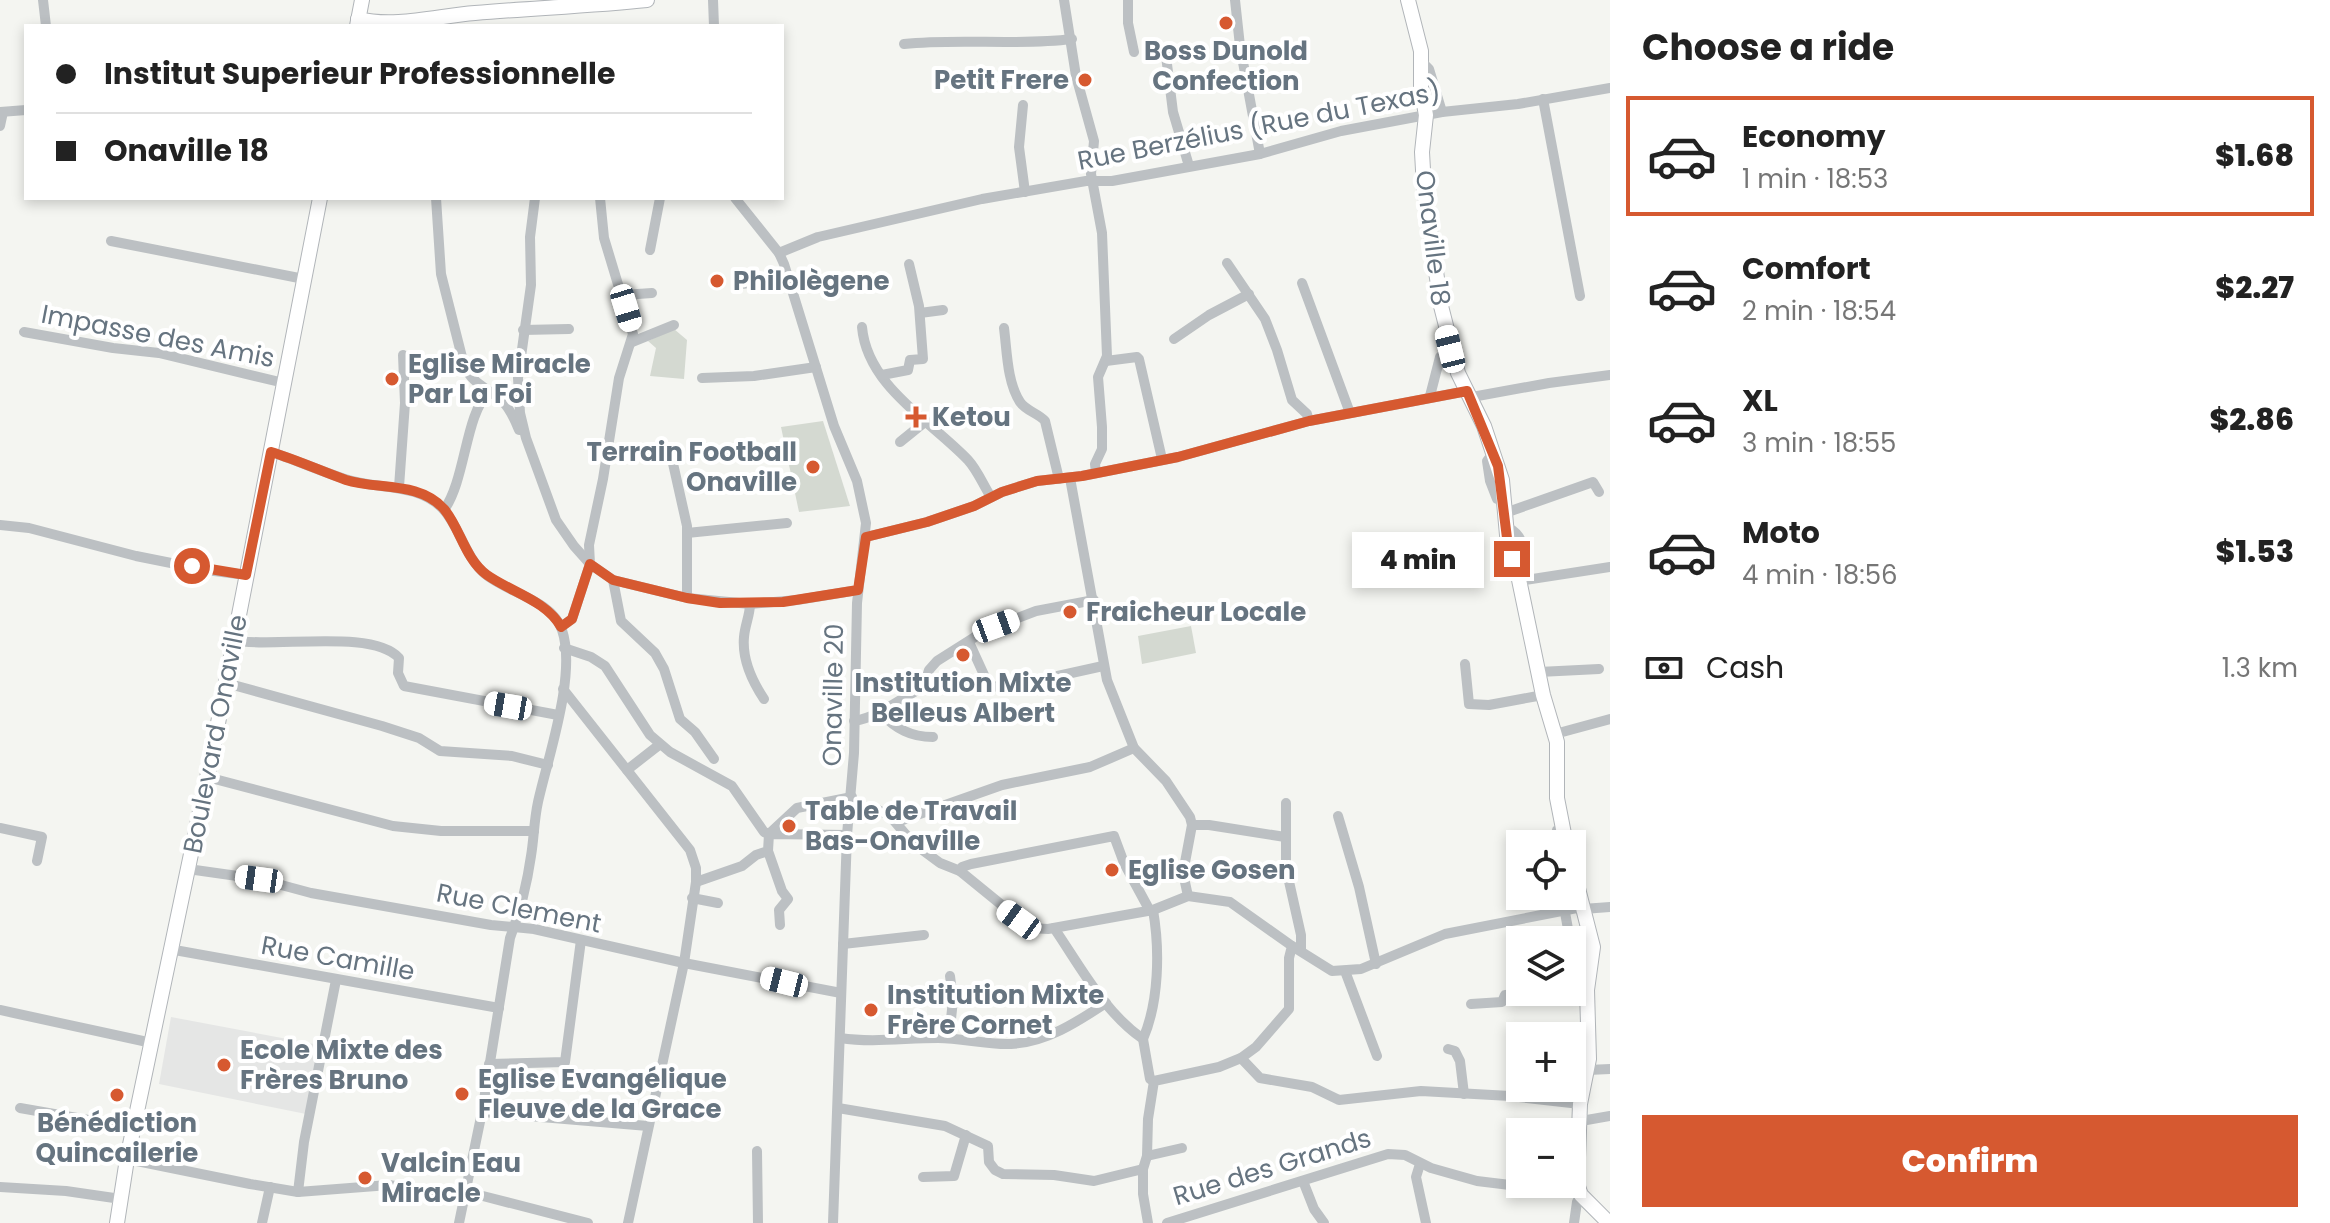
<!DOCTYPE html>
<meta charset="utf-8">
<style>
:root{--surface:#fff;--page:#f2f2f2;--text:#222;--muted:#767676;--line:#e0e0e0;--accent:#d65930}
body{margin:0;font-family:Poppins,sans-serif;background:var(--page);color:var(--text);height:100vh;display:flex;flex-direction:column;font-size:30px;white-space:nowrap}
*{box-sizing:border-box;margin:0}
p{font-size:26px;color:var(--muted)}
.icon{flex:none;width:44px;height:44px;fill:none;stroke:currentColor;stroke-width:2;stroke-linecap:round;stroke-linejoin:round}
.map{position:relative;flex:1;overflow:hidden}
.panel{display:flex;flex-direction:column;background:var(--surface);width:720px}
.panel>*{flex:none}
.guide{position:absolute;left:24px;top:24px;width:760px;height:176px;border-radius:0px;box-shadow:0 4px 12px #0003;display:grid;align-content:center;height:176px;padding:0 32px;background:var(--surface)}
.fabs{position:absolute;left:1506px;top:830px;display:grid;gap:16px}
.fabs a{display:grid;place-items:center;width:80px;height:80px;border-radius:0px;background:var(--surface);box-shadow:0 4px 12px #0003;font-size:40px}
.end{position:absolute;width:36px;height:36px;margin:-18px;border:10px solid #d65930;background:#fff;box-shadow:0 0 0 4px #fff}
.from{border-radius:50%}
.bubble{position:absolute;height:56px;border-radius:0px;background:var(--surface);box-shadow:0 4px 12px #0003;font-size:26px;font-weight:800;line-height:56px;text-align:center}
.car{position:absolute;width:24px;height:48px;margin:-24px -12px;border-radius:10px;box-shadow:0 0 6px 2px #0007;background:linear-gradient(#fff 24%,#345 0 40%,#fff 0 76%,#345 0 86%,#fff 0)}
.guide b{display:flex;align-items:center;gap:28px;height:76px;font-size:30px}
.guide b+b{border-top:2px solid var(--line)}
.guide i{width:20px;height:20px;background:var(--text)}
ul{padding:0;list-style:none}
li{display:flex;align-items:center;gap:24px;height:120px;margin:0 16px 12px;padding:0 16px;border:4px solid transparent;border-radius:0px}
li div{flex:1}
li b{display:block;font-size:30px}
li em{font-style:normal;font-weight:800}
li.active{border-color:var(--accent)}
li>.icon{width:72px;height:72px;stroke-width:1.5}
h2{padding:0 32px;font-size:36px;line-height:96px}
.pay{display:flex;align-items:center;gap:20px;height:88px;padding:0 32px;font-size:30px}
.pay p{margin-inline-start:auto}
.button{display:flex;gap:16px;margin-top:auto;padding:16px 32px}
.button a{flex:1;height:92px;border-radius:0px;background:var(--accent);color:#fff;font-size:32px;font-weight:800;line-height:92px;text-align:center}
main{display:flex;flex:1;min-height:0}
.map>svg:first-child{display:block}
.built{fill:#e5e6e5}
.green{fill:#d4d9d1}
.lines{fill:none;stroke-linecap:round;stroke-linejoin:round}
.secondary-casing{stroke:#b1b5b9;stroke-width:16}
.street{stroke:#bcc0c3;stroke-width:10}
.secondary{stroke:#fff;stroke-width:14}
.route{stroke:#d65930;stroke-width:10}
.poi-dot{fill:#d65930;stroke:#fff;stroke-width:3}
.labels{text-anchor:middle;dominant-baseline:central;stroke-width:8;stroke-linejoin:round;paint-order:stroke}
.poi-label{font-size:26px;font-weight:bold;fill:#667480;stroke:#fff;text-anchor:start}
.street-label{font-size:26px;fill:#667480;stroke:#fff}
</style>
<main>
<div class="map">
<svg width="1610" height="1223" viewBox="0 0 1610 1223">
<rect width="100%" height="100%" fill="#f4f5f1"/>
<polygon class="built" points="171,1017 319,1045 306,1114 159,1084"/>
<g class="green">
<polygon points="674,329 687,340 684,379 650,376 656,348 648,341"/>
<polygon points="823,421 850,506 799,512 781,427"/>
<polygon points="1191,626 1196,653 1142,664 1138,636"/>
</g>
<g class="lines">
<defs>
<g id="secondary">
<polyline points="1408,0 1421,51 1421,89 1426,115 1422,152 1424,188 1441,306 1458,373 1484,426 1502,480 1508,546 1517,570 1543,695 1557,742 1557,798 1566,844"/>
<path d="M358,19C395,28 437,16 475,13C532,8 590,6 647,0"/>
<polyline points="357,26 362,0"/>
<polyline points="1572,865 1593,947 1587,990 1589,1059 1580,1104 1577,1184 1581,1195 1609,1223"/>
<polyline points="117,1223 127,1159 212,754 320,198"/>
</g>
</defs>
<use href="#secondary" class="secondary-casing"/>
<g class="street">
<polyline points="43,0 46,26"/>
<polyline points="713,0 714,26"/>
<polyline points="1064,0 1076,76 1094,141 1091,174 1102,233 1107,356 1098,377 1102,427 1102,449 1095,464 1096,473"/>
<polyline points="1128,0 1128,23 1134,52"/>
<polyline points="1235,0 1240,46 1260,154"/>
<path d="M904,44C960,38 1016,46 1072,39"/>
<polyline points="1166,56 1173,112 1189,166"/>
<polyline points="1421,61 1429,69 1442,112"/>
<polyline points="1543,99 1580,296"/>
<polyline points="1023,105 1019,147 1025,192"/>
<polyline points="0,112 26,110"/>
<polyline points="0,126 3,112"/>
<path d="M436,198L441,274L464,365C472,384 488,388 502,401C510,408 515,420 519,430"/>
<polyline points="535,198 530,237 531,285 518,378 520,413 526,438 556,520 574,546 590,564 613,580 687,598 750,604 797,600 858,590"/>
<polyline points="735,198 779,253 784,264 834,426 857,481 866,523 857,603 854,753 847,835 833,1223"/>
<polyline points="111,241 304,279"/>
<polyline points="650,250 660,198"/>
<polyline points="779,253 818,237 982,199 1086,181 1112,181 1260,154 1341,131 1442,112 1518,104 1610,88"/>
<polyline points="1227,263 1265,319 1277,350 1292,400 1307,414 1309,421"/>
<polyline points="1302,283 1350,413"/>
<polyline points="741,284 777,280 787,277"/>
<polyline points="623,295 652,293"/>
<polyline points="920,313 943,310"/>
<path d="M862,327C867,386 931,421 968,460C978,471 983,485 991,497"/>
<path d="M1004,328C1007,351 1007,382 1020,402C1026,411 1038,413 1045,421L1059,479"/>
<polyline points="523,330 569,329"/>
<polyline points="24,332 113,348 159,353 284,383"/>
<polyline points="1174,339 1209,315 1249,294"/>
<polyline points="632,342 674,325"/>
<polyline points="1106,361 1137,357 1139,359 1162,459"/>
<polyline points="882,375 908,370 910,360 923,359 919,306 909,264"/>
<polyline points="702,378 754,376 816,367"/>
<polyline points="1430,396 1440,357 1450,349"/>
<polyline points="1472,397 1549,383 1610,375"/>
<polyline points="900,442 926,421"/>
<path d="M271,452C296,460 320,471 345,479C377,490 416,482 442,508C459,525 465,557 485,574C508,593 552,600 562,630C577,674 548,757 538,802C534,820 534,838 531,856C527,884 520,912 510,938L482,1112L459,1223"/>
<polyline points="1494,452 1487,461 1490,481 1497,499"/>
<polyline points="672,459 687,526 687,598"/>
<polyline points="1070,478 1107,680 1134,748 1166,781 1190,817 1192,825 1183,873 1188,896"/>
<polyline points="399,487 405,403 403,355"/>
<path d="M444,510C466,479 465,414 489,392"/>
<polyline points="1505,513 1593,482 1599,492"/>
<polyline points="0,525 29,528 136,556 206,570 246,575"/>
<path d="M1507,527C1523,535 1526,550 1522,567L1517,570"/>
<polyline points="687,533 787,523"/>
<polyline points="866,537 927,522 974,506 1002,492 1037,481 1082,476 1178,457 1309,421 1467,391"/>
<polyline points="613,580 621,621 655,653 664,669 680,719 695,732 714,759"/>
<polyline points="1519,581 1610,567"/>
<path d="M750,604C750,615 745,625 744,637C742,659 752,681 764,699"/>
<polyline points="561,627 572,619 590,564 589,545 603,479 619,378 633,334 604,238 600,198"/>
<path d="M233,640C270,649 372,628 399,658L398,673L404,686L558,715"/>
<polyline points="969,642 990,688 1009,683 1026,683 1103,666"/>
<polyline points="564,648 591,657 605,666 650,735 670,752 732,786 764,832 769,834 797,808 852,797"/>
<polyline points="1465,664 1469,704 1489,705 1543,695"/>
<polyline points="1539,672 1599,669"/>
<polyline points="226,683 382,726 419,738 440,751 512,756 548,765"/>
<polyline points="563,689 690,850 696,868 696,882 684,963 628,1223"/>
<path d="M881,713C896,729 911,737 933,737"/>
<path d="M854,721C880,717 900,698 924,687L929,670L937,661L986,630L1036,611L1094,600"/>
<polyline points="1555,734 1610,719"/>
<polyline points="627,770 659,745"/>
<polyline points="207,777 393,826 441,831 534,831"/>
<polyline points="1286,803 1286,868 1301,935 1301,949"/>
<polyline points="851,807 876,809 890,816 913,843 940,863 960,871 1030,928 1048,929 1153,910 1188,896 1230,902 1292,946 1289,958 1289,1009 1256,1047 1241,1058 1219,1067 1154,1081 1148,1119 1147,1156 1143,1169 1143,1194 1148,1223"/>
<polyline points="1338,816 1359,887 1376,964"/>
<polyline points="897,822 1002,785 1090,767 1134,748"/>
<polyline points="1192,825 1209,825 1285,837"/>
<polyline points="0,828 42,837 37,861"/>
<polyline points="1555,844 1557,830 1562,827"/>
<polyline points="768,851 782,891 788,899 779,910 780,925"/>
<polyline points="188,869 259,879 311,893 491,925 534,929 684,963 841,993"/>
<polyline points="960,871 962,867 971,864 1114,836 1124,863 1150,911"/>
<polyline points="696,882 742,866 756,855 768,851 769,834 847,835"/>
<polyline points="1562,896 1570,940"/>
<polyline points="692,898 718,903"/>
<polyline points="1583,909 1610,907"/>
<path d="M1054,928C1080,966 1104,1012 1143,1039L1150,1079L1154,1081"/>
<polyline points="843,944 924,935"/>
<polyline points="1292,946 1332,971 1361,969 1445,934 1582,907"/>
<polyline points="1572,948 1587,990 1572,991"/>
<polyline points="169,949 499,1008"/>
<polyline points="1345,971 1377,1056"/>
<polyline points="1471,1004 1502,1002 1505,995 1565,992"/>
<polyline points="0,1010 152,1043"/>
<path d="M840,1038C873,1043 905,1038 938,1038C962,1038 987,1045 1011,1044C1047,1042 1077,1022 1106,1003"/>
<polyline points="949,1038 953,1000 950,976"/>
<path d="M1143,1039C1159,1002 1160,950 1153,910"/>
<polyline points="1448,1049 1455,1051 1460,1061 1464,1094"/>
<polyline points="1241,1058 1260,1078 1312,1087 1339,1100 1421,1091 1510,1096 1580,1104"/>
<polyline points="489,1064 565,1062 581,940"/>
<polyline points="1588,1070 1610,1069"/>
<polyline points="20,1108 134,1128"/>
<polyline points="838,1108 945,1126 988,1146 989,1162 995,1170 1003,1174 1054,1175 1094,1181 1143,1169"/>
<polyline points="482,1112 648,1126"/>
<polyline points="1581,1121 1610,1116"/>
<polyline points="757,1151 758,1223"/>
<polyline points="1147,1156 1182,1148"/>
<polyline points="127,1159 250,1184 298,1192 389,1185 454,1196 466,1193 479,1195 588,1223"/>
<polyline points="1420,1164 1416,1177 1426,1223"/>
<polyline points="923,1177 954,1176 966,1135"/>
<polyline points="1303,1181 1314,1209 1324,1223"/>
<polyline points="0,1187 66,1191 121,1199"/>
<polyline points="298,1192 304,1142 336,980"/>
<polyline points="262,1223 270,1187"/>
<polyline points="1167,1223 1388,1154 1405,1155 1431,1168 1477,1181 1510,1185 1577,1184"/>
<polyline points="1574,1223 1577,1202 1581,1195"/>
</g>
<use href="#secondary" class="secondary"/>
</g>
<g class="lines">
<path class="route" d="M192,566L246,575L271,452C297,460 321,471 346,480C377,490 419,481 444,509C460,528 465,559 487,575C511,592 547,601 561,627L572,619L590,564L613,580L687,598L720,603L783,602L858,590L866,537L927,522L974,506L1002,492L1037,481L1082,476L1178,457L1309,421L1467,391L1498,466L1508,546L1512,559"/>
</g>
<g class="poi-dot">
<circle cx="1226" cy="23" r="8"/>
<circle cx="1085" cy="80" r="8"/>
<circle cx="717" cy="281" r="8"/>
<circle cx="392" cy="379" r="8"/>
<path d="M912 405h8v8h8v8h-8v8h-8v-8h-8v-8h8z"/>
<circle cx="813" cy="467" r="8"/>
<circle cx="1070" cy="612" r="8"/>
<circle cx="963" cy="655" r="8"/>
<circle cx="789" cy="826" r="8"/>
<circle cx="1112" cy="870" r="8"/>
<circle cx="871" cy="1010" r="8"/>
<circle cx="224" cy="1065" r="8"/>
<circle cx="462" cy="1094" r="8"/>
<circle cx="117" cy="1095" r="8"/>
<circle cx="365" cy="1178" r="8"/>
</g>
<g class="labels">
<g class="poi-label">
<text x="1226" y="51" text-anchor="middle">Boss Dunold<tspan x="1226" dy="30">Confection</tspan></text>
<text x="1069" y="80" text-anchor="end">Petit Frere</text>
<text x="733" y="281">Philolègene</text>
<text x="408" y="364">Eglise Miracle<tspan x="408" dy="30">Par La Foi</tspan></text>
<text x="932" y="417">Ketou</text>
<text x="797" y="452" text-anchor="end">Terrain Football<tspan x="797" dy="30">Onaville</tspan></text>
<text x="1086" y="612">Fraicheur Locale</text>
<text x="963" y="683" text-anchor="middle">Institution Mixte<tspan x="963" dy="30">Belleus Albert</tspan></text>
<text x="805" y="811">Table de Travail<tspan x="805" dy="30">Bas-Onaville</tspan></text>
<text x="1128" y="870">Eglise Gosen</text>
<text x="887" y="995">Institution Mixte<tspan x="887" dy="30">Frère Cornet</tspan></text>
<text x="240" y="1050">Ecole Mixte des<tspan x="240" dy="30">Frères Bruno</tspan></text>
<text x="478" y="1079">Eglise Evangélique<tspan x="478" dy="30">Fleuve de la Grace</tspan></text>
<text x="117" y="1123" text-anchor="middle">Bénédiction<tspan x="117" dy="30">Quincailerie</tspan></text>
<text x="381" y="1163">Valcin Eau<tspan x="381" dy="30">Miracle</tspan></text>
</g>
<g class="street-label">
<text transform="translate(1259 126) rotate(-11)">Rue Berzélius (Rue du Texas)</text>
<text transform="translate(1433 238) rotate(83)">Onaville 18</text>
<text transform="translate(158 336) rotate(11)">Impasse des Amis</text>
<text transform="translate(833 695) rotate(-89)">Onaville 20</text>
<text transform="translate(215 734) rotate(-79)">Boulevard Onaville</text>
<text transform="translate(519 908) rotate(11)">Rue Clement</text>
<text transform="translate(338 958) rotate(10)">Rue Camille</text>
<text transform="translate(1272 1167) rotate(-17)">Rue des Grands</text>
</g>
</g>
</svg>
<div class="fabs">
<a><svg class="icon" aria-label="locate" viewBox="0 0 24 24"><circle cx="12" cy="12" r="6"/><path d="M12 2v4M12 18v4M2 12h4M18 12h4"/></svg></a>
<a><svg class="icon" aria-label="layers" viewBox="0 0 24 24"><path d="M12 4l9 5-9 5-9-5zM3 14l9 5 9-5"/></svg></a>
<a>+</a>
<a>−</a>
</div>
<i class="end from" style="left:192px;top:566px"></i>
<i class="end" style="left:1512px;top:559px"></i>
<div class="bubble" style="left:1352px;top:532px;width:132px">4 min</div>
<i class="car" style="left:626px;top:308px;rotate:163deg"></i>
<i class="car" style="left:1450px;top:349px;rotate:346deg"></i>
<i class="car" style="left:996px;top:626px;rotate:70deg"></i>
<i class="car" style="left:508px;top:706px;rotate:280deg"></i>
<i class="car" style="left:259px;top:879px;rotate:278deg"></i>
<i class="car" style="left:1019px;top:920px;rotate:306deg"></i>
<i class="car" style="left:784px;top:982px;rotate:284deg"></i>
<div class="guide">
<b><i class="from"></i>Institut Superieur Professionnelle</b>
<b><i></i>Onaville 18</b>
</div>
</div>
<section class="panel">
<h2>Choose a ride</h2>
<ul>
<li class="active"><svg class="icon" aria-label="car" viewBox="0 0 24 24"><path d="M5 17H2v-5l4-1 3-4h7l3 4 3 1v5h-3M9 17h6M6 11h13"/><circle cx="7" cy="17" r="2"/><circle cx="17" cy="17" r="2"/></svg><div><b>Economy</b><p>1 min · 18:53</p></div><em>$1.68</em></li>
<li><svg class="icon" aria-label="car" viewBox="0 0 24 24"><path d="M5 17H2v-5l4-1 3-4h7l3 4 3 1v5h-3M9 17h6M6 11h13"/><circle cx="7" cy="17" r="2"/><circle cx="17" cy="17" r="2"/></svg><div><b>Comfort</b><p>2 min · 18:54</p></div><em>$2.27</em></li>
<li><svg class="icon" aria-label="car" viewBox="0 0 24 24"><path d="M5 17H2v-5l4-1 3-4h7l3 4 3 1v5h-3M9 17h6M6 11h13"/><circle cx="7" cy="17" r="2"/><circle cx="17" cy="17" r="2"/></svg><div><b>XL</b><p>3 min · 18:55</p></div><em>$2.86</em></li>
<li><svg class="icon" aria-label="car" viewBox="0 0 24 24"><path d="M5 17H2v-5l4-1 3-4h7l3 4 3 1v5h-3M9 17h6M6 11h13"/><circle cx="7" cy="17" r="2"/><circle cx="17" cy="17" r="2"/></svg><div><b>Moto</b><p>4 min · 18:56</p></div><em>$1.53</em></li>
</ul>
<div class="pay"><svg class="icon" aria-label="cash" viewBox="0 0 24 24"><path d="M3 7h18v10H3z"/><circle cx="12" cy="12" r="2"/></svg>Cash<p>1.3 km</p></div>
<div class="button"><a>Confirm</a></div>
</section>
</main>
